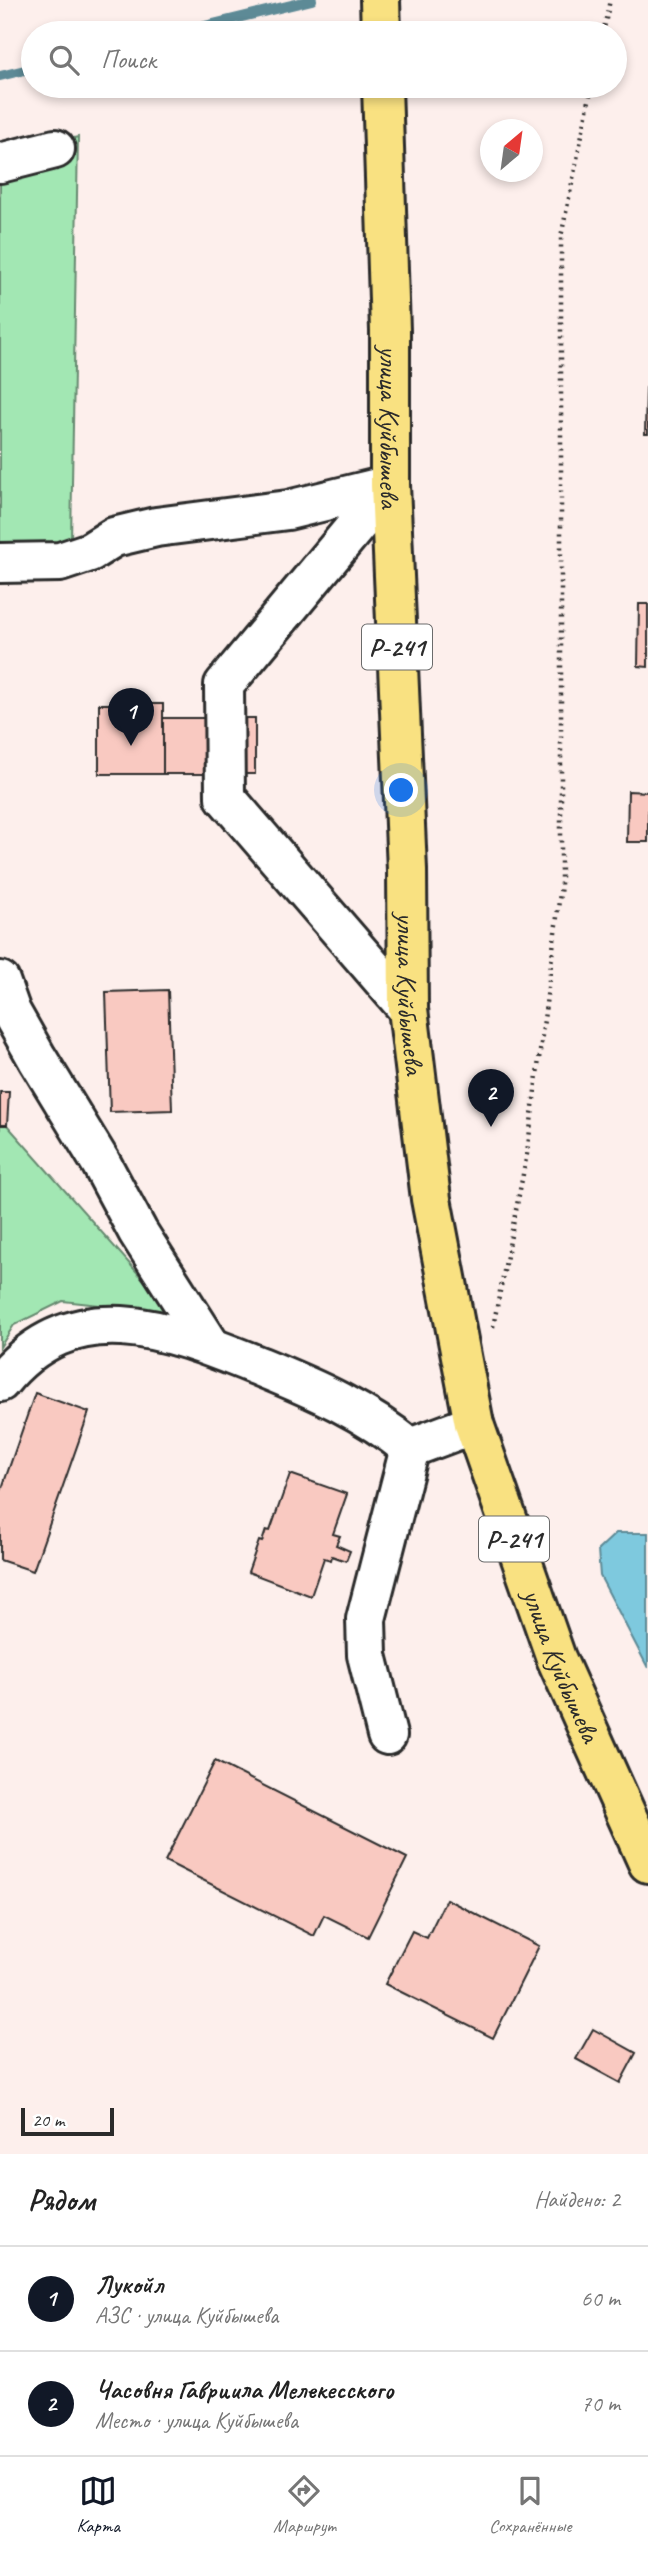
<!DOCTYPE html>
<html lang="ru">
<meta charset="utf-8">
<style>
:root{--surface:#fff;--page:#f2f2f2;--text:#222;--muted:#767676;--line:#e0e0e0;--accent:#111827}
body{margin:0;font-family:Caveat,sans-serif;background:var(--page);color:var(--text)}
.compass{position:absolute;left:480px;top:119px;width:63px;height:63px;border-radius:50%;background:var(--surface);box-shadow:0 4px 10px #0003;rotate:29deg}
.scale{position:absolute;left:21px;bottom:18px;width:93px;box-sizing:border-box;padding-left:7px;border:4px solid #2b2b2b;border-top:0;font-size:19px;line-height:24px;white-space:nowrap;color:#2b2b2b;-webkit-text-stroke:5px #fff;paint-order:stroke}
.you{position:absolute;left:402px;top:791px;width:24px;height:24px;margin:-18px;border:5px solid #fff;border-radius:50%;background:#1a73e8;box-shadow:0 0 0 10px #1a73e833}
.badge{display:grid;place-items:center;width:46px;height:46px;border-radius:50%;background:var(--accent);color:#fff;font-size:23px;font-weight:700}
.pin{position:absolute;translate:-50% -58px;filter:drop-shadow(0 2px 4px #0008)}
.pin::after{content:'';position:absolute;top:37px;width:24px;height:21px;background:inherit;clip-path:polygon(0 0,100% 0,50% 100%)}
.list{margin:0;padding:0;list-style:none}
h2{display:flex;justify-content:space-between;align-items:center;height:91px;margin:0;padding:0 28px;font-size:30px}
h2 small{font-size:23px;font-weight:400;color:var(--muted)}
.list li{display:grid;grid-template-columns:46px 1fr auto;gap:21px;align-items:center;box-sizing:border-box;height:105px;padding:0 28px;border-top:2px solid var(--line)}
.list b{display:block;font-size:26px;white-space:nowrap}
.list p{margin:0;font-size:23px;white-space:nowrap;color:var(--muted)}
.list em{font-size:23px;font-style:normal;color:var(--muted)}
.icon{flex:none;width:38px;height:38px;fill:none;stroke:currentColor;stroke-width:2;stroke-linecap:round;stroke-linejoin:round}
.map{position:relative;flex:none;width:648px;height:2154px;overflow:hidden}
.search{position:absolute;background:var(--surface);box-shadow:0 4px 10px #0003;left:21px;right:21px;top:21px;height:77px;display:flex;align-items:center;gap:18px;box-sizing:border-box;padding:0 24px;border-radius:38px;color:var(--muted);font-size:26px}
.sheet{height:301px;background:var(--surface)}
nav{display:flex;justify-content:space-around;align-items:center;box-sizing:border-box;height:98px;border-top:2px solid var(--line);background:var(--surface);font-size:19px;color:var(--muted)}
nav a{display:grid;justify-items:center;gap:4px}
nav .on{color:var(--accent)}
.map>svg:first-child{display:block}
</style>
<div class="map">
<svg width="648" height="2154" viewBox="0 0 648 2154">
<rect width="100%" height="100%" fill="#fdefec"/>
<filter id="ink" filterUnits="userSpaceOnUse"><feTurbulence type="fractalNoise" baseFrequency=".0143" numOctaves="2"/><feDisplacementMap in="SourceGraphic" scale="14" xChannelSelector="R" yChannelSelector="G"/><feConvolveMatrix kernelMatrix="1 2 1 2 8 2 1 2 1" color-interpolation-filters="sRGB"/></filter>
<g filter="url(#ink)">
<g fill="#a2e7b3" stroke="#66896f" stroke-width="2">
<polygon points="78,137 71,541 0,578 0,155"/>
<polygon points="0,1125 7,1125 173,1313 63,1301 14,1325 0,1347"/>
</g>
<polygon fill="#7ec9de" stroke="#5d8a96" stroke-width="2" points="616,1533 648,1533 648,1668 600,1576 598,1550"/>
<g fill="none" stroke-linecap="round" stroke-linejoin="round">
<g stroke="#5d8a96" stroke-width="10">
<polyline points="176,33 312,0"/>
<polyline points="0,76 33,68"/>
</g>
</g>
<g fill="#f9c9c1" stroke="#2b2b2b" stroke-width="2">
<polygon points="646,388 648,388 648,434 645,434"/>
<polygon points="639,604 648,604 648,667 638,666"/>
<rect x="99" y="704" width="64" height="70"/>
<rect x="163" y="718" width="92" height="56"/>
<polygon points="628,791 648,792 648,842 627,842"/>
<polygon points="168,990 172,1110 110,1112 106,992"/>
<polygon points="0,1092 9,1092 7,1125 0,1125"/>
<polygon points="35,1393 89,1412 33,1571 0,1560 0,1494"/>
<polygon points="290,1474 347,1494 333,1534 340,1536 336,1545 350,1551 346,1561 332,1556 331,1560 324,1558 311,1596 248,1572 259,1541 262,1542 266,1530 270,1531"/>
<polygon points="215,1761 407,1858 368,1937 324,1915 314,1936 165,1861"/>
<polygon points="446,1899 539,1946 493,2038 385,1984 412,1931 427,1938"/>
<polygon points="593,2029 636,2053 620,2083 576,2059"/>
</g>
<g fill="none" stroke-linecap="round" stroke-linejoin="round">
<defs>
<g id="minor">
<polyline points="0,163 55,149"/>
<polyline points="390,485 224,685 225,797 408,1009"/>
<polyline points="0,563 60,562 90,552 114,537 156,527 288,510 390,485"/>
<polyline points="0,981 11,1012 37,1058 101,1163 138,1232 210,1345"/>
<path d="M0,1382C75,1290 169,1330 261,1367C315,1389 365,1411 410,1448"/>
<polyline points="410,1448 474,1424"/>
<polyline points="387,1735 367,1655 366,1619 410,1448"/>
</g>
<g id="highway">
<polyline points="380,0 381,33"/>
<path id="s1" d="M382,86L390,331V485L407,870L408,1009L431,1199L474,1424L556,1658L648,1863"/>
</g>
</defs>
<use href="#minor" stroke="#2b2b2b" stroke-width="44"/>
<use href="#highway" stroke="#2b2b2b" stroke-width="44"/>
<g stroke="#2b2b2b" stroke-width="4.5" stroke-dasharray="2 5" stroke-linecap="butt">
<polyline points="603,33 610,0"/>
<polyline points="493,1327 527,1154 561,885 561,237 592,86"/>
</g>
<use href="#minor" stroke="#fff" stroke-width="38"/>
<use href="#highway" stroke="#f9e181" stroke-width="38"/>
</g>
</g>
<g text-anchor="middle" stroke-width="6" stroke-linejoin="round" paint-order="stroke">
<g fill="#fff" stroke="#6b6b6b" stroke-width="2">
<rect x="362" y="624.5" width="70" height="45" rx="5"/>
<rect x="479" y="1516.5" width="70" height="45" rx="5"/>
</g>
<g font-size="26" font-weight="bold" fill="#2b2b2b">
<text x="397" y="656">Р-241</text>
<text x="514" y="1548">Р-241</text>
</g>
<g font-size="28" fill="#2b2b2b" stroke="#fff">
<text dy="10" stroke="none"><textPath href="#s1" startOffset="341">улица Куйбышева</textPath></text>
<text dy="10" stroke="none"><textPath href="#s1" startOffset="908">улица Куйбышева</textPath></text>
<text dy="10" stroke="none"><textPath href="#s1" startOffset="1601">улица Куйбышева</textPath></text>
</g>
</g>
</svg>
<svg class="compass" viewBox="-18 -18 36 36"><path d="M0-13l5 13h-10z" fill="#e53935"/><path d="M0 13l5-13h-10z" fill="#767676"/></svg>
<div class="scale">20 m</div>
<div class="you"></div>
<div class="pin badge" style="left:131px;top:746px">1</div>
<div class="pin badge" style="left:491px;top:1127px">2</div>
<div class="search"><svg class="icon" aria-label="search" viewBox="0 0 24 24"><circle cx="10" cy="10" r="6"/><path d="M15 15l6 6"/></svg>Поиск</div>
</div>
<section class="sheet">
<h2>Рядом<small>Найдено: 2</small></h2>
<ul class="list">
<li><span class="badge">1</span><div><b>Лукойл</b><p>АЗС · улица Куйбышева</p></div><em>60 m</em></li>
<li><span class="badge">2</span><div><b>Часовня Гавриила Мелекесского</b><p>Место · улица Куйбышева</p></div><em>70 m</em></li>
</ul>
</section>
<nav>
<a class="on"><svg class="icon" aria-label="map" viewBox="0 0 24 24"><path d="M3 6l6-2 6 2 6-2v14l-6 2-6-2-6 2zM9 4v14M15 6v14"/></svg>Карта</a>
<a><svg class="icon" aria-label="directions" viewBox="0 0 24 24"><path d="M12 3l9 9-9 9-9-9zM9 14v-3h6M13 9l2 2-2 2"/></svg>Маршрут</a>
<a><svg class="icon" aria-label="saved" viewBox="0 0 24 24"><path d="M7 4h10v16l-5-4-5 4z"/></svg>Сохранённые</a>
</nav>
